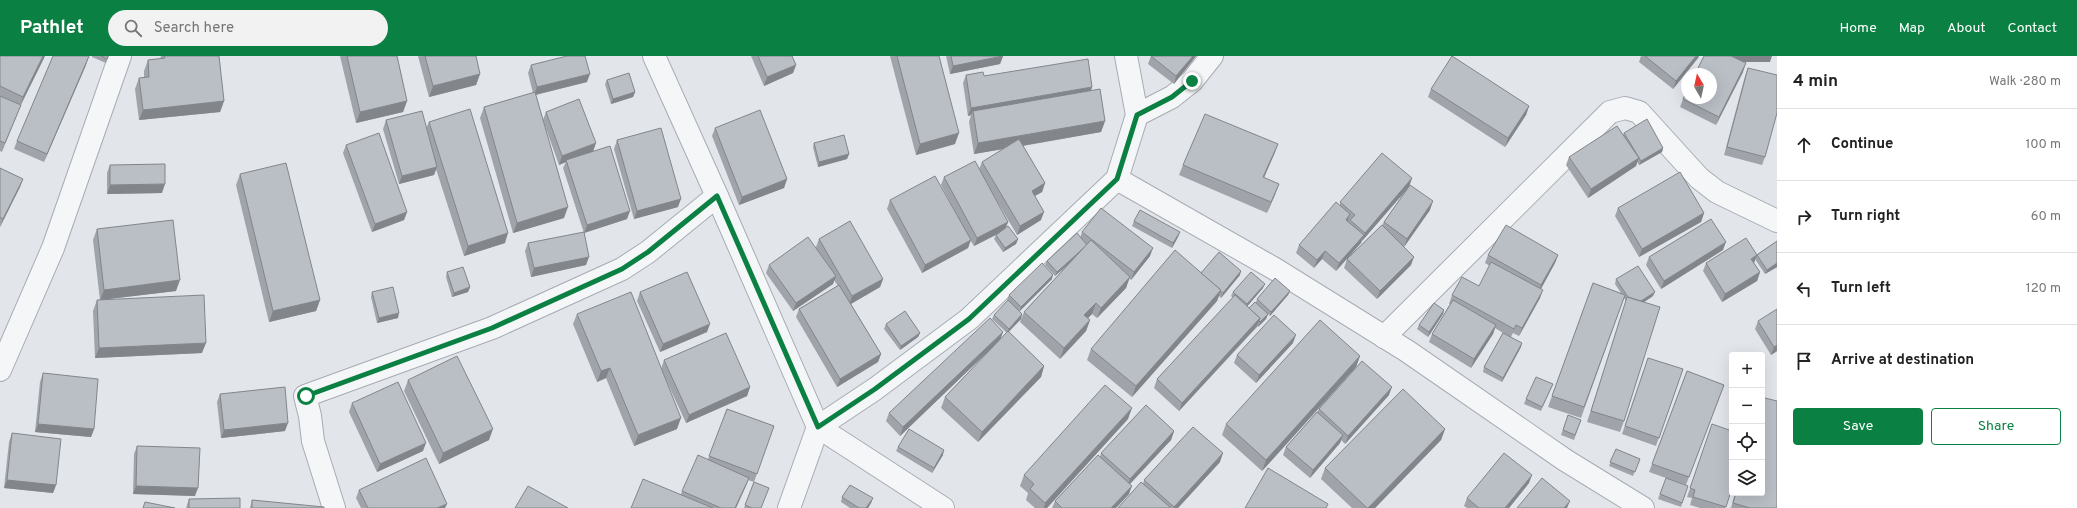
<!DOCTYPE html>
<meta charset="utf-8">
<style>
:root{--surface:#fff;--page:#f2f2f2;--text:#222;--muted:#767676;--line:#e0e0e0;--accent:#0b8043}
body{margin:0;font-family:Overpass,sans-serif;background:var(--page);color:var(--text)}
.controls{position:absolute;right:12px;bottom:12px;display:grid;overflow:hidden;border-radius:4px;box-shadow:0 4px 16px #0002}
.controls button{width:36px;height:36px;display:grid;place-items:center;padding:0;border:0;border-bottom:1px solid var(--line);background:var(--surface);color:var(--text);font:20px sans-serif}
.compass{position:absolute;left:1681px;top:12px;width:36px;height:36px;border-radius:50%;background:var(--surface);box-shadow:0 4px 16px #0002;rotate:351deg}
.stop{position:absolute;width:12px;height:12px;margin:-9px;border:3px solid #0b8043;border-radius:50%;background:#fff}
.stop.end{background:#0b8043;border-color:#fff;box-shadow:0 1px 4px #0008}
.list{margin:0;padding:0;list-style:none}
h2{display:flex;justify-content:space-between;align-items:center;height:52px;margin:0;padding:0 16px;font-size:17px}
h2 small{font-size:13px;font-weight:400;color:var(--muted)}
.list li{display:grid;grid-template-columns:26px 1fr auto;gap:12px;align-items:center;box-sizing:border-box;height:72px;padding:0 16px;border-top:1px solid var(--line)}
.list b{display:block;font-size:15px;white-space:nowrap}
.list em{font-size:13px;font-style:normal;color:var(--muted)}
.actions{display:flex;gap:8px;padding:12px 16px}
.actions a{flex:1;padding:9px 0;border:1px solid var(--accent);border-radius:4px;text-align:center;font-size:14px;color:var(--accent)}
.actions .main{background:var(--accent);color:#fff}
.icon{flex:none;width:22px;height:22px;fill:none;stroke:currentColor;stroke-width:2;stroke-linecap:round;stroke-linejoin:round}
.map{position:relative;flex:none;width:1777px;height:452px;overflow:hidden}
header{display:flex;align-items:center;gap:24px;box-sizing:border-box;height:56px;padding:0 20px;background:var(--accent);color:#fff}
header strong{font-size:19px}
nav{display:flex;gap:22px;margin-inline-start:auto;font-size:14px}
.search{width:280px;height:36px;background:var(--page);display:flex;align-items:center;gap:10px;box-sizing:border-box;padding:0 14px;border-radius:22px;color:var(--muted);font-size:15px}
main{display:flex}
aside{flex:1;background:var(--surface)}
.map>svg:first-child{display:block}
</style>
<header>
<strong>Pathlet</strong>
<div class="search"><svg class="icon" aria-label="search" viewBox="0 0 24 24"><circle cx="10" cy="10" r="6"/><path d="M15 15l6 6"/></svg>Search here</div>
<nav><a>Home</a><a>Map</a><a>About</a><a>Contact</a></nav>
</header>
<main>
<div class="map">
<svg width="1777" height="452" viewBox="0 0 1777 452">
<rect width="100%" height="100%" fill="#e2e5ea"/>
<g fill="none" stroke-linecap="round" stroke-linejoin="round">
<defs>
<g id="minor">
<polyline points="654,0 717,140 818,371 943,452"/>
<polyline points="1137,59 1172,41 1192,25 1212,0"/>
<polyline points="1117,123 1275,213 1407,295 1565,404 1643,452"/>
<polyline points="1384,281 1610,56 1625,52 1639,56 1699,122 1717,136 1777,165"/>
<polyline points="0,314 53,192 120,0"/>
<polyline points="334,452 313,385 310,360 305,340 492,272 622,213 648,196 717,140"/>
<polyline points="789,452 818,371 875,333 969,263 1117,123 1137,59 1126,0"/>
</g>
</defs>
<use href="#minor" stroke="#a7acb4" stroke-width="24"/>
<use href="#minor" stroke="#f5f6f8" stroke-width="22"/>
</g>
<g fill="#a0a4aa">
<polygon points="0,0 45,0 21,49 2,96 0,95"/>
<polygon points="92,0 109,0 106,7 92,1"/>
<polygon points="161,0 219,0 224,45 220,56 139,64 135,33 139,22 144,21 144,15 148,4 160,3"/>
<polygon points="340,0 397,0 407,45 403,56 356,67"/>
<polygon points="418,0 476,0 480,18 476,29 429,41"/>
<polygon points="751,0 792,0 796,9 793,17 764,30"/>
<polygon points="890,0 939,0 955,88 916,99"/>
<polygon points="946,0 1003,0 1000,8 950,18"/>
<polygon points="1151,0 1196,0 1174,28 1148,8"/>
<polygon points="1641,0 1699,0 1698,2 1673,33 1639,6"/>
<polygon points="1704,0 1770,6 1743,6 1743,16 1716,69 1680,51 1683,43"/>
<polygon points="86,9 44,106 14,93 17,85"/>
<polygon points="531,9 587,26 536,39 543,64 546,56 593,96 627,163 584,177 563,112 566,106 559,109 544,67 564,162 513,177 480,62 484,51 533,37 528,17"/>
<polygon points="1748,12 1765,101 1762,109 1724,99 1745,20"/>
<polygon points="966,19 1092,31 1091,35 1105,65 1101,76 1023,90 1045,127 1042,136 1035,140 1041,164 1017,179 987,128 1008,166 1005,172 1018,183 1016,188 1003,196 994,183 996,179 974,190 970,184 968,192 922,217 887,153 890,144 958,161 941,129 944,121 979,113 982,106 1003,93 974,98 969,66 971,59 968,60 963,27"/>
<polygon points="607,24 635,36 633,41 611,48 605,28"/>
<polygon points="1431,33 1529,50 1526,59 1505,91 1428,41"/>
<polygon points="386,64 426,72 429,66 505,187 464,200 436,113 434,119 399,128 383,73"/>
<polygon points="715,72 787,123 784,132 739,149 712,80"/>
<polygon points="1624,77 1663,92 1662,96 1639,109 1637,105 1636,110 1588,142 1566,109 1569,101 1623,79"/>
<polygon points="617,84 678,151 634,163 614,93"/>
<polygon points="814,87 849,98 847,103 818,111 813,91"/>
<polygon points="1278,88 1264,122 1279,128 1267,157 1179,119 1183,109"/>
<polygon points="346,89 407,156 404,164 372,176 343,97"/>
<polygon points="110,109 162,137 107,138 107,117"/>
<polygon points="0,112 23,123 20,131 0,171"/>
<polygon points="240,118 320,244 316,255 269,266 236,129"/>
<polygon points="1412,122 1409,130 1430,154 1404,191 1403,190 1411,209 1377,243 1344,212 1347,203 1382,169 1384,166 1407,133 1362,185 1362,184 1361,187 1336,215 1322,203 1314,212 1296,197 1299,189 1340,149 1340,146"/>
<polygon points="1618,152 1704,157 1701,166 1639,201 1615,160"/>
<polygon points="1134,165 1180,176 1178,181 1172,192 1132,170"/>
<polygon points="97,173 176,235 109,243 202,297 95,302 93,255 97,244 100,244 93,184"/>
<polygon points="1082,176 1150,200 1131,224 1129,222 1126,232 1097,262 1092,258 1088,262 1090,264 1086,275 1060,303 1020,266 1024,256 1068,209 1055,220 1045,209 1047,205 1080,182"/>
<polygon points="819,183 883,223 880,231 851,248 881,298 878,306 837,331 796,261 799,253 838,230 834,224 833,228 793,255 766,217 769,209 816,191"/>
<polygon points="1777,185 1777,211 1765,218 1755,203 1754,207 1760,216 1757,225 1722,246 1703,215 1706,207 1756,199"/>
<polygon points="528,187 586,209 531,221 525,195"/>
<polygon points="1723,194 1661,233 1646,209 1649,201"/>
<polygon points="1488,199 1558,199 1555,207 1541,233 1540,242 1519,280 1513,277 1511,281 1521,291 1502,326 1483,316 1484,311 1503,277 1495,272 1493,278 1471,312 1429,286 1432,278 1450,248 1449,248 1452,239 1479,230 1490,210 1485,207"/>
<polygon points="447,216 470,231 468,236 452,241 446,221"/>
<polygon points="1201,217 1240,219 1221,242 1219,240 1217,245 1132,341 1087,304 1091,293"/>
<polygon points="1052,223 1019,255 1022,258 1021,263 1009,276 1044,310 1041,321 978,386 941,352 945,341 997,287 900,380 886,365 889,357 1003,276 1000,283 1007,277 992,263 994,259 1017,253 1007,243 1009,239"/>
<polygon points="1616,223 1653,240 1644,246 1624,365 1620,376 1587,366 1626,245 1624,242 1581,362 1548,351 1593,227 1621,237 1615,228"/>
<polygon points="1263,232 1247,250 1249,252 1256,246 1257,243 1290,235 1288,239 1270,260 1268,258 1266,263 1258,271 1258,270 1179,355 1154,332 1157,323 1233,242 1231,240 1233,236"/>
<polygon points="372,236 398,262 377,267 371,241"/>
<polygon points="640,236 707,276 660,296 637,245"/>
<polygon points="1444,254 1443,258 1428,281 1417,273 1419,269"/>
<polygon points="577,258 677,373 634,390 606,322 597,326 573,268"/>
<polygon points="1758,265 1777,295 1771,299 1755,273"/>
<polygon points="886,268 920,277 918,281 900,294 884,273"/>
<polygon points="1293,287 1256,327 1234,307 1237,299"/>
<polygon points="1360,300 1356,311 1262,415 1222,379 1226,368"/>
<polygon points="1648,302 1683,313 1656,390 1622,378"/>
<polygon points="664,304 750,331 747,340 686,367 661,313"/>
<polygon points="1687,315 1724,329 1686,429 1649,416"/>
<polygon points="43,317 94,373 91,381 35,376 40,326"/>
<polygon points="408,324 489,384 439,408 404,335"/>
<polygon points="1553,328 1541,355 1524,348 1526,343"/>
<polygon points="220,338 285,375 221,382 217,346"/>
<polygon points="1389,339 1345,388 1341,384 1340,387 1310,422 1283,399 1286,391 1317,356 1319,353"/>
<polygon points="1765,342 1777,452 1731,452 1735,437 1762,437 1762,351"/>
<polygon points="352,347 423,395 377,416 349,356"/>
<polygon points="727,353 774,370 754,426 748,424 736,452 631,452 681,438 682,435 708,403"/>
<polygon points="1568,359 1581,364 1574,384 1561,379"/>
<polygon points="1128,363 1047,452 1035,452 1026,444 1028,437 1020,430 1024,419"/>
<polygon points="1445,373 1441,384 1375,452 1352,452 1321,423 1325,412"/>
<polygon points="1174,375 1171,384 1130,428 1129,438 1116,452 1052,452 1055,445 1100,401 1101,397"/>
<polygon points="12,377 56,429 53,437 4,432 9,386"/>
<polygon points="1709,377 1732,432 1725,452 1700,452 1690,449 1692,442 1687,441"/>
<polygon points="137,390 195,440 133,438 134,398"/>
<polygon points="898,391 943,399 932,417 896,395"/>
<polygon points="1616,393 1640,403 1633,420 1609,410"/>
<polygon points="1220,406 1178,452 1118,452 1143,428 1144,424"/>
<polygon points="1666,422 1688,430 1681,451 1658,443"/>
<polygon points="754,426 761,452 744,452"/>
<polygon points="1529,427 1509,452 1467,452 1464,450 1467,442"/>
<polygon points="359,434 445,452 361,452 356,442"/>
<polygon points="842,441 873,442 871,447 868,452 850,452 841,446"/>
<polygon points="189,443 240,452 186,452"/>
<polygon points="252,444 324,452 250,452"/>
</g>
<g fill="#82868b">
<polygon points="43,0 45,0 19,52 23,41"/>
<polygon points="89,0 86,9 44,106 47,98"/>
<polygon points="1003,0 1000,8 950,18 953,10"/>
<polygon points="1193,0 1196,0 1174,28 1176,20"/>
<polygon points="1696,0 1699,0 1698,2 1673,33 1676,25"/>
<polygon points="1725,0 1772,0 1770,6 1723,6"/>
<polygon points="1746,7 1743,16 1716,69 1719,61"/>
<polygon points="796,9 793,17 764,30 767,21"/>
<polygon points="480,18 476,29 429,41 433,30"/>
<polygon points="590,18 587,26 534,39 537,31"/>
<polygon points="1092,31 1089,40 973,55 971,59 968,60 971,52"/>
<polygon points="635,36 633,41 611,48 613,43"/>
<polygon points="224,45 220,56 139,64 143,54"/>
<polygon points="407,45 403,56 356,67 360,56"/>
<polygon points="1529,50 1526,59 1505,91 1508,82"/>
<polygon points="1105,65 1101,76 974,98 978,87"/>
<polygon points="959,77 955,88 916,99 920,88"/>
<polygon points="596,87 593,96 566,104 566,106 559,109 562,100"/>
<polygon points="1278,88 1274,99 1259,132 1263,121"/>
<polygon points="1663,92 1662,96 1639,109 1641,105"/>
<polygon points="849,98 847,103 818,111 819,106"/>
<polygon points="1639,102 1636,110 1588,142 1591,133"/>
<polygon points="437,111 434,119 399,128 402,120"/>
<polygon points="1412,122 1409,131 1362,185 1365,177"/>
<polygon points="23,123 20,131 0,171 3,163"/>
<polygon points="787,123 784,132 739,149 742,141"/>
<polygon points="1045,127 1042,136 1029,143 1032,135"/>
<polygon points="165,128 162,137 107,138 110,129"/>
<polygon points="1279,128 1275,139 1267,157 1271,146"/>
<polygon points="681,143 678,151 634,163 637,155"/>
<polygon points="1433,145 1430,154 1404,191 1407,183"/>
<polygon points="568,151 564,162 513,177 517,167"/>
<polygon points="630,155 627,163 584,177 587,169"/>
<polygon points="407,156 404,164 372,176 375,168"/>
<polygon points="1044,156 1041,164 1017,179 1020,170"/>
<polygon points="1704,157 1701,166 1639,201 1642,193"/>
<polygon points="1350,158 1347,167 1346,164"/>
<polygon points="1008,166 1005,174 974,190 977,182"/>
<polygon points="1180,176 1178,181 1172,192 1173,187"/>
<polygon points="508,177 505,187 464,200 468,190"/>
<polygon points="1364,179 1361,187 1336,215 1339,207"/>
<polygon points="1018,183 1016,188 1003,196 1005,192"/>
<polygon points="971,184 968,192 922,217 925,209"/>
<polygon points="1726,186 1723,194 1661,233 1664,225"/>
<polygon points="1087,189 1085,193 1055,220 1057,216"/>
<polygon points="1153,192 1150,200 1131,224 1134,216"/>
<polygon points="1325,195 1322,203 1314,212 1317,204"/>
<polygon points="1558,199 1555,207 1538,238 1541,229"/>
<polygon points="1757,199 1754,207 1751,203"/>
<polygon points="589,201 586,209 531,221 534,212"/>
<polygon points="1414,201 1411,209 1377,243 1380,235"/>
<polygon points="1777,207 1777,211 1765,218 1767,214"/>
<polygon points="1241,215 1240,219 1221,242 1223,237"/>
<polygon points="1760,216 1757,225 1722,246 1725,238"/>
<polygon points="1053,219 1052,223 1019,256 1021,251"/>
<polygon points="836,220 833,228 793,255 796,247"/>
<polygon points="1130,221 1126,232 1097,262 1101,252"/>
<polygon points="883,223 880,231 849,249 852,240"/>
<polygon points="180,224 176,235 100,244 104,234"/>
<polygon points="1265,228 1263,232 1245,253 1247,248"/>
<polygon points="470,231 468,236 452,241 454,237"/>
<polygon points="1221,234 1217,245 1132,341 1136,330"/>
<polygon points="1543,234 1540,242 1519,280 1522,272"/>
<polygon points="1290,235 1288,239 1270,260 1271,256"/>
<polygon points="1655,236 1653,240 1632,254 1633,250"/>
<polygon points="320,244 316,255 269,266 273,255"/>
<polygon points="1096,247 1092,258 1080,270 1084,259"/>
<polygon points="1444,254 1443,258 1428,281 1429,276"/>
<polygon points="399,257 398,262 377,267 379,262"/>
<polygon points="1022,258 1021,263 1007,277 1009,273"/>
<polygon points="1268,258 1266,263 1258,271 1260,266"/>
<polygon points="1260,262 1257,270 1179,355 1182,347"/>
<polygon points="1090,264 1086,275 1060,303 1064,292"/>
<polygon points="710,268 707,276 660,296 663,288"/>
<polygon points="1496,269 1493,278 1471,312 1474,303"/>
<polygon points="1003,276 1000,284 900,380 903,371"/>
<polygon points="920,277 918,281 900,294 901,290"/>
<polygon points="1296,279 1293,287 1256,327 1259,319"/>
<polygon points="206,287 202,297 95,302 99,292"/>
<polygon points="1522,287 1521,291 1502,326 1503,322"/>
<polygon points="1777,289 1777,295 1771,299 1774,291"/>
<polygon points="881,298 878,306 837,331 840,323"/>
<polygon points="1360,300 1356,311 1262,415 1266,404"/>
<polygon points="1044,310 1041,321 978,386 982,376"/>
<polygon points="610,312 606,322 597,326 601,315"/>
<polygon points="750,331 747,340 686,367 689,359"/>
<polygon points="1392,331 1389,339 1345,388 1348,380"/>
<polygon points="1132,352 1128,363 1047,452 1044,452 1045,447"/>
<polygon points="681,362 677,373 634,390 638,379"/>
<polygon points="288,367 285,375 221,382 224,374"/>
<polygon points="38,368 94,373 91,381 35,376"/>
<polygon points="493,373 489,384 439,408 443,397"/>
<polygon points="1445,373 1441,384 1375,452 1368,452"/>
<polygon points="1174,375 1171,384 1127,431 1130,423"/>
<polygon points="1343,379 1340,387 1310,422 1313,414"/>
<polygon points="426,387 423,395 377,416 380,408"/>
<polygon points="944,394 943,399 932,417 934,412"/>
<polygon points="1223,397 1220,406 1178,452 1174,452 1174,451"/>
<polygon points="1532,419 1529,427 1509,452 1505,452"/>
<polygon points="749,422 746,430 736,452 735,452"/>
<polygon points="7,424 56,429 53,437 4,432"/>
<polygon points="136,430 198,432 195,440 133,438"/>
<polygon points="1132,430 1129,438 1116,452 1111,452"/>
<polygon points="873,442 871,447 868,452 866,452"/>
<polygon points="1570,445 1567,452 1564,452"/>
<polygon points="447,448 445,452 437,452"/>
</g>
<g fill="#babfc6" stroke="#82868b">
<polygon points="0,0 43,0 23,41 0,30"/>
<polygon points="53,0 89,0 47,98 17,85"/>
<polygon points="101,0 108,0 107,3"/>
<polygon points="164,0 219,0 224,45 143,54 139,22 149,21 148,4 165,2"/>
<polygon points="347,0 397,0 407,45 360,56"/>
<polygon points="425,0 476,0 480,18 433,30"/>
<polygon points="567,0 585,0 590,18 537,31 531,9"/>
<polygon points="758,0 792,0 796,9 767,21"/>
<polygon points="897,0 939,0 959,77 920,88"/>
<polygon points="951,0 1003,0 953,10"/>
<polygon points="1151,0 1193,0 1176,20"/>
<polygon points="1452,0 1529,50 1508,82 1431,33"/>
<polygon points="1645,0 1696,0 1676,25"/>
<polygon points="1704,0 1731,0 1746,7 1719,61 1683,43 1687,34 1687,42 1711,42 1711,18 1695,18"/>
<polygon points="1088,3 1092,31 971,52 966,19 983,16 984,20"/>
<polygon points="1748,12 1777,19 1777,57 1765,101 1727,91"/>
<polygon points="629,17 635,36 613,43 607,24"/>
<polygon points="1100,33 1105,65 978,87 973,55"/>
<polygon points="535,36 568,151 517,167 484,51"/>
<polygon points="0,40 21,49 5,87 0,85"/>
<polygon points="579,43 596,87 562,100 546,56"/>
<polygon points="470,53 508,177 468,190 429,66"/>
<polygon points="760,54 787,123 742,141 715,72"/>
<polygon points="422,55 437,111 402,120 386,64"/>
<polygon points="1205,58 1278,88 1263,121 1279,128 1271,146 1183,109"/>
<polygon points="1647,63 1663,92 1641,105 1624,77"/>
<polygon points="1617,70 1639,102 1591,133 1569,101"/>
<polygon points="661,72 681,143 637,155 617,84"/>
<polygon points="379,77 407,156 375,168 346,89"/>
<polygon points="844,79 849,98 819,106 814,87"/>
<polygon points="1019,83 1045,127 1032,135 1044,156 1020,170 982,106"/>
<polygon points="610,90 630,155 587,169 566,104"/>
<polygon points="1382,97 1412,122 1365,177 1350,164 1355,159 1340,146"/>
<polygon points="975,105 1008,166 977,182 944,121"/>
<polygon points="286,107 320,244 273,255 240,118"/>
<polygon points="165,108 165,128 110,129 110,109"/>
<polygon points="0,112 23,123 3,163 0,161"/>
<polygon points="1680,116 1704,157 1642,193 1618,152"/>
<polygon points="935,120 971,184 925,209 890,144"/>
<polygon points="1410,129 1433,145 1407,183 1384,166"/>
<polygon points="1336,146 1350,158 1346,164 1364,179 1339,207 1325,195 1317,204 1299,189"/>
<polygon points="1101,152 1153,192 1134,216 1082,176"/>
<polygon points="1140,154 1180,176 1173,187 1134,165"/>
<polygon points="1711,163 1726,186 1664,225 1649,201"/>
<polygon points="173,164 180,224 104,234 97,173"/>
<polygon points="850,165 883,223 852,240 819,183"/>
<polygon points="1382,169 1414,201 1380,235 1347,203"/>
<polygon points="1506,169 1558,199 1541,229 1488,199"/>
<polygon points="1008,170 1018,183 1005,192 996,179"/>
<polygon points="584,176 589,201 534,212 528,187"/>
<polygon points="1077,177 1087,189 1057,216 1047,205"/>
<polygon points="808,181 836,220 796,247 769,209"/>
<polygon points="1746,182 1757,199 1751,203 1760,216 1725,238 1706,207"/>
<polygon points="1091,184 1130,221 1101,252 1096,247 1084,259 1090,264 1064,292 1024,256"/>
<polygon points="1777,185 1777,207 1767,214 1757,199"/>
<polygon points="1175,194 1221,234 1136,330 1091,293"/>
<polygon points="1219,196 1241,215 1223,237 1220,235 1221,234 1201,217"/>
<polygon points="1491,206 1543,234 1522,272 1516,269 1514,273 1452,239 1462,221 1479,230"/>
<polygon points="1042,207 1053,219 1021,251 1009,239"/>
<polygon points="1638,210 1655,236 1641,245 1628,241 1616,223"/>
<polygon points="463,211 470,231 454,237 447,216"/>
<polygon points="687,216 710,268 663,288 640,236"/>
<polygon points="1251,216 1265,228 1247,248 1233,236"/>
<polygon points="1275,222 1290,235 1271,256 1257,243"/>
<polygon points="1593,227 1625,239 1584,351 1552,340"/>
<polygon points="839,229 881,298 840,323 799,253"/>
<polygon points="393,231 399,257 379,262 372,236"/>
<polygon points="631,236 681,362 638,379 610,312 601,315 577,258"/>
<polygon points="204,239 206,287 99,292 97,244"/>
<polygon points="1235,239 1260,262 1182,347 1157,323"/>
<polygon points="1627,241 1660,251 1624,365 1591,355"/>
<polygon points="1008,244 1022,258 1009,273 994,259"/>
<polygon points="1453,244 1496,269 1474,303 1432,278"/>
<polygon points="1255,246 1268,258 1260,266 1259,265 1260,262 1249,252"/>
<polygon points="1434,247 1444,254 1429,276 1419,269"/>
<polygon points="1777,253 1777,289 1774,291 1758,265"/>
<polygon points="905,255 920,277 901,290 886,268"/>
<polygon points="1274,259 1296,279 1259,319 1237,299"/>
<polygon points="990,262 1003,276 903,371 889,357"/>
<polygon points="1320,264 1360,300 1266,404 1226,368"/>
<polygon points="1008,275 1044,310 982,376 945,341"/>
<polygon points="726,277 750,331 689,359 664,304"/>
<polygon points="1503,277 1522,287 1503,322 1484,311"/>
<polygon points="457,300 493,373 443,397 408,324"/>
<polygon points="1648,302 1683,313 1659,382 1625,370"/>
<polygon points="1362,305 1392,331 1348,380 1319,353"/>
<polygon points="1687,315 1724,329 1689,421 1652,408"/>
<polygon points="43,317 98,323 94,373 38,368"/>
<polygon points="1536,321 1553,328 1542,351 1526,343"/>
<polygon points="398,326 426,387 380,408 352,347"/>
<polygon points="1105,329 1132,352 1045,447 1030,433 1034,428 1024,419"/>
<polygon points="285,331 288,367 224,374 220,338"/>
<polygon points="1403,333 1445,373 1368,452 1367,452 1325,412"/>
<polygon points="1765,342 1777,345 1777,452 1750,452 1733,447 1736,437 1762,437 1762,353"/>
<polygon points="1146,349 1174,375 1130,423 1101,397"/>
<polygon points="727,353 774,370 757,418 709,400"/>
<polygon points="1317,356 1343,379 1313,414 1286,391"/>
<polygon points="1568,359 1581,364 1575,379 1563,374"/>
<polygon points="1712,368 1732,375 1732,432 1726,451 1693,441 1695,434 1690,432"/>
<polygon points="1193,371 1223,397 1174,451 1144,424"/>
<polygon points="909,373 944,394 934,412 898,391"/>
<polygon points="12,377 61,383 56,429 7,424"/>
<polygon points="137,390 200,392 198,432 136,430"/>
<polygon points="1616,393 1640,403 1635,416 1610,406"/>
<polygon points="1504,397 1532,419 1505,452 1479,452 1467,442"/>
<polygon points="698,399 749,422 735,452 721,452 682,435"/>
<polygon points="1098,399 1132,430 1111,452 1062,452 1055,445"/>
<polygon points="426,402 447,448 437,452 368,452 359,434"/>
<polygon points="1268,412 1328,448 1326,452 1245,452"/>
<polygon points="1542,422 1570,445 1564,452 1517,452"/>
<polygon points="1666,422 1688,430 1682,447 1660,438"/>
<polygon points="643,423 713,452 631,452"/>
<polygon points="754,426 769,432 761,452 752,452 745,449"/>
<polygon points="1141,426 1170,451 1169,452 1118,452"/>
<polygon points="850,429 873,442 866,452 859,452 842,441"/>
<polygon points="528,430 568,452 515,452"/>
<polygon points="240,442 240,452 189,452 189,443"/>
<polygon points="252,444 324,451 324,452 252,452"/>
<polygon points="145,446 175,452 143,452"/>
</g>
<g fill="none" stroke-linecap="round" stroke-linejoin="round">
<polyline stroke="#0b8043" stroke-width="5" points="306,340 492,272 622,213 648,196 717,140 818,371 875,333 969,263 1117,123 1137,59 1172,41 1192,25"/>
</g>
</svg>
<div class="controls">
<button>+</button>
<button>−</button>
<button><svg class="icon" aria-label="locate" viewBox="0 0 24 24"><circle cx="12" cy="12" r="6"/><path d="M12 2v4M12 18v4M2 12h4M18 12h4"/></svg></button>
<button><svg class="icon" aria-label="layers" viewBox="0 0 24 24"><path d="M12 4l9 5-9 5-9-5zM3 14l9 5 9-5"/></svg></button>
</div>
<svg class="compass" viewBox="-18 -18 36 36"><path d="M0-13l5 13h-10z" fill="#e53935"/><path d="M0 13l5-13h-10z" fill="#767676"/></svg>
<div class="stop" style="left:306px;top:340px"></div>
<div class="stop end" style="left:1192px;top:25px"></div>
</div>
<aside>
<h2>4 min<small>Walk · 280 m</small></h2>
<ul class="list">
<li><svg class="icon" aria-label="ahead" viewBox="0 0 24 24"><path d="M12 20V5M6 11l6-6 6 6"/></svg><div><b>Continue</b></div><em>100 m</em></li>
<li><svg class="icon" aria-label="right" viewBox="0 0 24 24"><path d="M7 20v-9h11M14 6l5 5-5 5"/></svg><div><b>Turn right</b></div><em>60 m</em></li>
<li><svg class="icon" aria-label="left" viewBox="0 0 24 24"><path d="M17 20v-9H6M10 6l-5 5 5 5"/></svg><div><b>Turn left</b></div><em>120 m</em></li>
<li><svg class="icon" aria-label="arrive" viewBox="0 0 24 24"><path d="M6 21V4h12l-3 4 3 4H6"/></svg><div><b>Arrive at destination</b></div></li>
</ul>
<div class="actions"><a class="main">Save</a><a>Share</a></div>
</aside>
</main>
